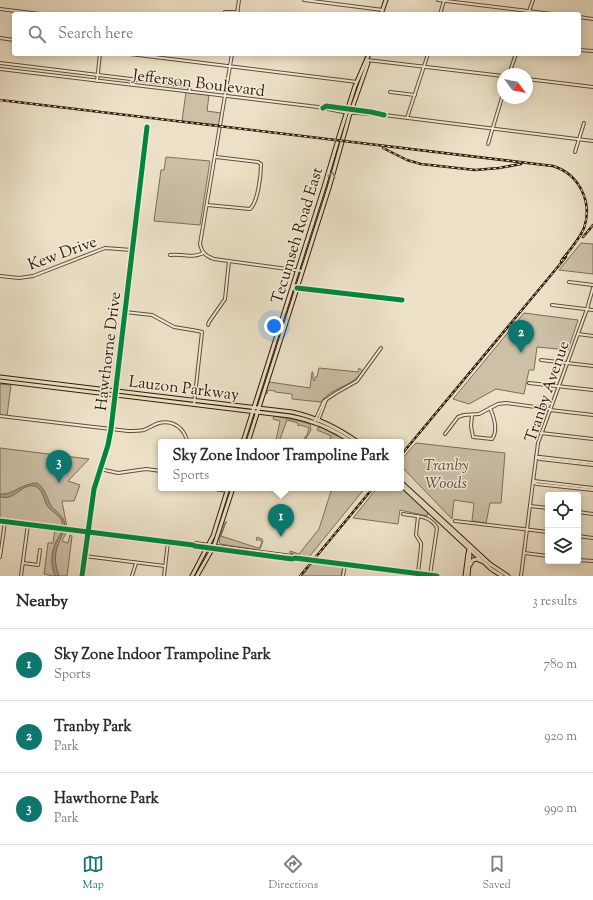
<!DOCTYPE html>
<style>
:root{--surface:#fff;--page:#f7f7f7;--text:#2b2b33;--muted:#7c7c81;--line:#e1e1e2;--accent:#0f766e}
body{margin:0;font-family:"Sorts Mill Goudy",serif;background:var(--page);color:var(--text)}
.controls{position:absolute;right:12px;bottom:12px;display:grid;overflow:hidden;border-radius:4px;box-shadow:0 2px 10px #0003}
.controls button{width:36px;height:36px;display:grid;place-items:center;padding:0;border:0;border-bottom:1px solid var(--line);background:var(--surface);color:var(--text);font:20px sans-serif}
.compass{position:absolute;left:497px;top:68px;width:36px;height:36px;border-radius:50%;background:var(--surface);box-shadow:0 2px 10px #0003;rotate:122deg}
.you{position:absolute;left:274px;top:326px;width:14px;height:14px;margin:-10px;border:3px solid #fff;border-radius:50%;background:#1a73e8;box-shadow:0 0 0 6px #1a73e833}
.badge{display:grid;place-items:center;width:26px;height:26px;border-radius:50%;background:var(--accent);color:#fff;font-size:13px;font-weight:700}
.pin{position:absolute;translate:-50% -33px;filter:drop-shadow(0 1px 2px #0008)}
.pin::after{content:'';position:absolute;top:21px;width:14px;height:12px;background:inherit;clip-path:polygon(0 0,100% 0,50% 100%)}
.popup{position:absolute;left:158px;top:439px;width:246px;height:52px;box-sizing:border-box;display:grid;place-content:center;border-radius:4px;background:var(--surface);filter:drop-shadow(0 1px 3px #0005);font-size:13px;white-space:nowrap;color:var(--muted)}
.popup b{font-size:15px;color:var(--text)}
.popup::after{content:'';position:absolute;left:50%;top:100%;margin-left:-8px;border:8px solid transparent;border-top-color:var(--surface)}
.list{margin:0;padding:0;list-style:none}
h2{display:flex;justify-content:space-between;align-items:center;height:52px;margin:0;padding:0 16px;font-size:17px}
h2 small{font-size:13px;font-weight:400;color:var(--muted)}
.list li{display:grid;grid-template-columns:26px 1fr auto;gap:12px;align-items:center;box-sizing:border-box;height:72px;padding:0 16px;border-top:1px solid var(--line)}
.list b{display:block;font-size:15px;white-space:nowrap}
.list p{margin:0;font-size:13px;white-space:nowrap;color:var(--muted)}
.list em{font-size:13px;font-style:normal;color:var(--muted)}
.icon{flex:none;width:22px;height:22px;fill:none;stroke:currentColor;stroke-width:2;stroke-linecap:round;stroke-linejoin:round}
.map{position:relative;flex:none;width:593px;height:576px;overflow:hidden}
.search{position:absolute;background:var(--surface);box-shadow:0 2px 10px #0003;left:12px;right:12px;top:12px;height:44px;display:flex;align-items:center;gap:10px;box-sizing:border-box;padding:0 14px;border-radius:4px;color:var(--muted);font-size:15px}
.sheet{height:268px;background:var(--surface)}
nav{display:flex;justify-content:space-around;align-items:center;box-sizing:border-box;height:56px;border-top:1px solid var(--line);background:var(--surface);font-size:11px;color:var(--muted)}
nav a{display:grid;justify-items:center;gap:2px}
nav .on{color:var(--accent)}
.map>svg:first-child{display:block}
</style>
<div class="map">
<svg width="593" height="576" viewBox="0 0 593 576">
<rect width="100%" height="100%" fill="#ece1c7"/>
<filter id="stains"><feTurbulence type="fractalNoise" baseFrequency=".005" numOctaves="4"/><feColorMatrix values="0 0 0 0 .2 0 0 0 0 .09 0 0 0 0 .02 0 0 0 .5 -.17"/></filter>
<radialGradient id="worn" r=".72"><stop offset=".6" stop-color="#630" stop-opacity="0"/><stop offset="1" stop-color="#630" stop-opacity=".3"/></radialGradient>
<g fill="#ccc0a7" stroke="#7d6e58">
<polygon points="186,92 209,95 207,111 221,113 220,125 182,121"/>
<polygon points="166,157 210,161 200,225 154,221 161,170 164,170"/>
<polygon points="581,243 593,244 593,274 559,270"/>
<polygon points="524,313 578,320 568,350 537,347 534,370 529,370 524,394 496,389 469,404 453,399"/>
<path d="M319,368L358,372L359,368L363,371C350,389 332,386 321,402L292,399V394L275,392V391L268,390L267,394L265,393L269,382L310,388L312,372H313V380L315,381V377H317Z"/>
<polygon points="0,384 11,385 7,416 0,415"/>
<polygon points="274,416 295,420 310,424 311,430 304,442 305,437 307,435 309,428 301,425 298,426 298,423 287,420 280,439 281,440 276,440 280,421 273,419"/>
<polygon points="321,427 349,442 329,442 331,436 317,430 318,428"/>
<polygon points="416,443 505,453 501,503 490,503 486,523 472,521 474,503 454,500 452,519 401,466 401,460"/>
<polygon points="0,448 89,459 68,481 80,485 74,501 62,501 67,528 0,520"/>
<polygon points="401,487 428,512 427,516 400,510 398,524 353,518 377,488 401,488"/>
<polygon points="332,488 365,488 309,557 290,553 290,551 299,554 319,529"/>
<polygon points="226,522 221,536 258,548 260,547 262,542 260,540 256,540 257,537 262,539 263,541 260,549 259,550 220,544 219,540 225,523 226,522 227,522"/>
<polygon points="55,529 67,531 62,541 68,543 70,535 72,536 67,576 53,576 44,574 48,543 53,543"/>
<polygon points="313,562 342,566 343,568 341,576 302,576"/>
</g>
<path fill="#ab9e86" stroke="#796a54" d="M37,483C44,487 47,497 50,504C54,511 62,514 64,521C67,529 60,538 58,545C54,555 55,566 59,576H55C50,564 51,551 57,540C60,535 64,529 62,522C60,515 50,511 46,504C44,498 42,488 34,486C24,484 17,495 9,497C7,498 3,497 0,497V494C14,495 22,483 37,483Z"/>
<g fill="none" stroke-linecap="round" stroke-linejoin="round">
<defs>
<g id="minor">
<polyline points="304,0 383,10"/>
<polyline points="438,0 552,14"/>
<polyline points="0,9 40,14"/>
<polyline points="225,12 238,12"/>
<polyline points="237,14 239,0"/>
<polyline points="440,14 444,1"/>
<polyline points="528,14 533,0"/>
<polyline points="579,17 593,19"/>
<polyline points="0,38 14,40"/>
<polyline points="579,50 593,51"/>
<polyline points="130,54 357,82"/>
<path d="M232,54L200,244C202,253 206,256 214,259L302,271"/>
<polyline points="364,54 368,55"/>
<polyline points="367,60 503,76"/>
<polyline points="0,63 188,86 189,87 190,92"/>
<polyline points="0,69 318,107 343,112 384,115 593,141"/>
<polyline points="509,74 516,54"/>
<polyline points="527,79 593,87"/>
<polyline points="97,81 100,54"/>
<polyline points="390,92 415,95"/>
<polyline points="324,108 326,106 347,109"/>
<polyline points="352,109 379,114"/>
<polyline points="407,118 428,54"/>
<polyline points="488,144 503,94"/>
<polyline points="575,152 584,123"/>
<path d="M207,205L250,209C258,202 261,175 261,164L258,162L216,157"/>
<path d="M170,255C183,253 192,259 203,253"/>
<polyline points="0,276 19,278 33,276 105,248 132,250"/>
<polyline points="569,282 593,285"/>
<polyline points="297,288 402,300"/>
<polyline points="552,305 593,310"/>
<polyline points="125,312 152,315 174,327 198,331 202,332 194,404"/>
<polyline points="208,325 209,322 225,299 229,261"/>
<polyline points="578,334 593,336"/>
<polyline points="541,360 593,366"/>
<polyline points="529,383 593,390"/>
<polyline points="115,390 147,127"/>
<polyline points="550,410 593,415"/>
<path d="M472,415L471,426L473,437L492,439C498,431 494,417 490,408"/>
<path d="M0,416L128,431C133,431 138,431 144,430C149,428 153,425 159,423C173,420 185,428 187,442"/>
<polyline points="318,421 326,400"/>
<polyline points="314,423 324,401 336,393 357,381 381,348"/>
<polyline points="541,433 593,439"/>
<polyline points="445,434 458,417 464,415 479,414 498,404 506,403 550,409"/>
<polyline points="536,457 540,459 593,465"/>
<polyline points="537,457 540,457 593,463"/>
<polyline points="100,469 118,473 146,469 161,471"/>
<polyline points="534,481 593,488"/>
<polyline points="533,482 537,484 593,490"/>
<polyline points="210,488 227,491"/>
<polyline points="530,506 548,508"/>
<polyline points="578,512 593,514"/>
<path d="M403,514C415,516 430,515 437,528L430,575"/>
<polyline points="0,521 193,545 195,546 292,559 295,558 437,576"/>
<polyline points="455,521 548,532"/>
<polyline points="578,536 593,538"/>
<polyline points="193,545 196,543 209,545 292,556 295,558"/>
<polyline points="524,553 548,556"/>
<polyline points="84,556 165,566"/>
<polyline points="0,557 5,522"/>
<polyline points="578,560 593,561"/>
<polyline points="23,563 38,565 40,550"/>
<polyline points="418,573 421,547 421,543 416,535 418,516"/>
<polyline points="21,576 28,524"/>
<polyline points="82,576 94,489 108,445 115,395"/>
<polyline points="132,576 136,563"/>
<polyline points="164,576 168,542"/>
<polyline points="343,576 345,564"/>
<polyline points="521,576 538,443 587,309 593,288"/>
</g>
<g id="major">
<polyline points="381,14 386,0"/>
<path d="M0,377L292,412C316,417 338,428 358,442"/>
<path d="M0,381L290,416C312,420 333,429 352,442"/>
<polyline points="243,442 324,187 340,133 355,86 369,54"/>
<polyline points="248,442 329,188 349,117 368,63 367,60"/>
<polyline points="401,482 490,564 508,576"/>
<polyline points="401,485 491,569 502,576"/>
<polyline points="470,565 473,560 477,559 481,561"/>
<polyline points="192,576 213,536 228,488"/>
<polyline points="197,576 214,546 233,488"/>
<polyline points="465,576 468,553 470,548"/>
<polyline points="468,576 470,555 469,549"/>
</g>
</defs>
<use href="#minor" stroke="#5e4d38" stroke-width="4"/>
<use href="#major" stroke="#2e1c09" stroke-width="5"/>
<use href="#minor" stroke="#f3ecdb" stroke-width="2"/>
<use href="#major" stroke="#ece1c7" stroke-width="3"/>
<defs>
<g id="rail">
<path d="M0,100L553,166C579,174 593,202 584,228C579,240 569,251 561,261"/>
<polyline points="383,148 407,160 421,164 475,170 499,168 521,164"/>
<polyline points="583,237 593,225"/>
<polyline points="401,455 566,257"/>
<polyline points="300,576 373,488"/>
</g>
</defs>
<use href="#rail" stroke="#2e1c09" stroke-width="2.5"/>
<use href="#rail" stroke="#f3ecdb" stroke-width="1" stroke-dasharray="3" stroke-linecap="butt"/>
<defs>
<g id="cycleway">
<polyline points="323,108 326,106 371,112 384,115"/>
<polyline points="297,288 402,300"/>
<polyline points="0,521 193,545 195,546 292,559 295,558 437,576"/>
<polyline points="82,576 94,489 108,445 111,429 147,127"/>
</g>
</defs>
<use href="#cycleway" stroke="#f3ecdb" stroke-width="8"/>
<use href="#cycleway" stroke="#00873e" stroke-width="5"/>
</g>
<defs><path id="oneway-chevron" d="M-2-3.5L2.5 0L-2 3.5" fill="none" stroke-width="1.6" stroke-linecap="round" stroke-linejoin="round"/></defs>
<use stroke="#968872" href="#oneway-chevron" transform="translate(332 175) rotate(-74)"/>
<g text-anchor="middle" stroke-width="3" stroke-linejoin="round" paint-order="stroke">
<g font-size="16" fill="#2e1c09" stroke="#f3ecdb">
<text transform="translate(199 82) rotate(7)" y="6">Jefferson Boulevard</text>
<text transform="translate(296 235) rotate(-73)" y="6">Tecumseh Road East</text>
<text transform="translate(62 252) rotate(-20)" y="6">Kew Drive</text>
<text transform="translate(107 351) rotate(-83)" y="6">Hawthorne Drive</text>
<text transform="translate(184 387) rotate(7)" y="6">Lauzon Parkway</text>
<text transform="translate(546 391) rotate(-71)" y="6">Tranby Avenue</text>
</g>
<g font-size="16" font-style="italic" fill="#5d4d38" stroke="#f3ecdb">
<text x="446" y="470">Tranby<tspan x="446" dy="18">Woods</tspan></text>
</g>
</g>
<rect width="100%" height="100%" filter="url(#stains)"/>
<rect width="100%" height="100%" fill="url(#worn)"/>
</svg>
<div class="controls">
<button><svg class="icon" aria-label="locate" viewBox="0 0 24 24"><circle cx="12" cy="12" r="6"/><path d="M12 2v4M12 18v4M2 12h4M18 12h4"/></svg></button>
<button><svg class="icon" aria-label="layers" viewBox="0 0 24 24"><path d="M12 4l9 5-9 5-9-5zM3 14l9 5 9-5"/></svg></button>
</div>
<svg class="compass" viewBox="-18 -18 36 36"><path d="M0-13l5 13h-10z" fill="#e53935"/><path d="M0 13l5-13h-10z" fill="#7c7c81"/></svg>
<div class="you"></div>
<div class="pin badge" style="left:281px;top:537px">1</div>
<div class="popup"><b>Sky Zone Indoor Trampoline Park</b>Sports</div>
<div class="pin badge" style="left:521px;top:353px">2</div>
<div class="pin badge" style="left:59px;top:483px">3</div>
<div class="search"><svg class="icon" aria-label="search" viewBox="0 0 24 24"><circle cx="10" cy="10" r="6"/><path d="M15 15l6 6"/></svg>Search here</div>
</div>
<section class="sheet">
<h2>Nearby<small>3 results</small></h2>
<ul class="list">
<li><span class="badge">1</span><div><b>Sky Zone Indoor Trampoline Park</b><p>Sports</p></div><em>780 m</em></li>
<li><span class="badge">2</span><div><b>Tranby Park</b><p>Park</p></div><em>920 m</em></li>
<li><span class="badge">3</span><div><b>Hawthorne Park</b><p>Park</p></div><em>990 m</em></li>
</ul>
</section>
<nav>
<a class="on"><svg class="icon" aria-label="map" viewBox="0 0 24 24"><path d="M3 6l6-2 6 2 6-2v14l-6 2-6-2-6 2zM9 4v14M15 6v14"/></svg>Map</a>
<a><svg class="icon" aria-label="directions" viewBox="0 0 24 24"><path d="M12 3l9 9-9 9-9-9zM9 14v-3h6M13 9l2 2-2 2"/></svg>Directions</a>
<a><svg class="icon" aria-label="saved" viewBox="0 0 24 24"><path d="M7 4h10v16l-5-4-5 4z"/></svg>Saved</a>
</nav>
